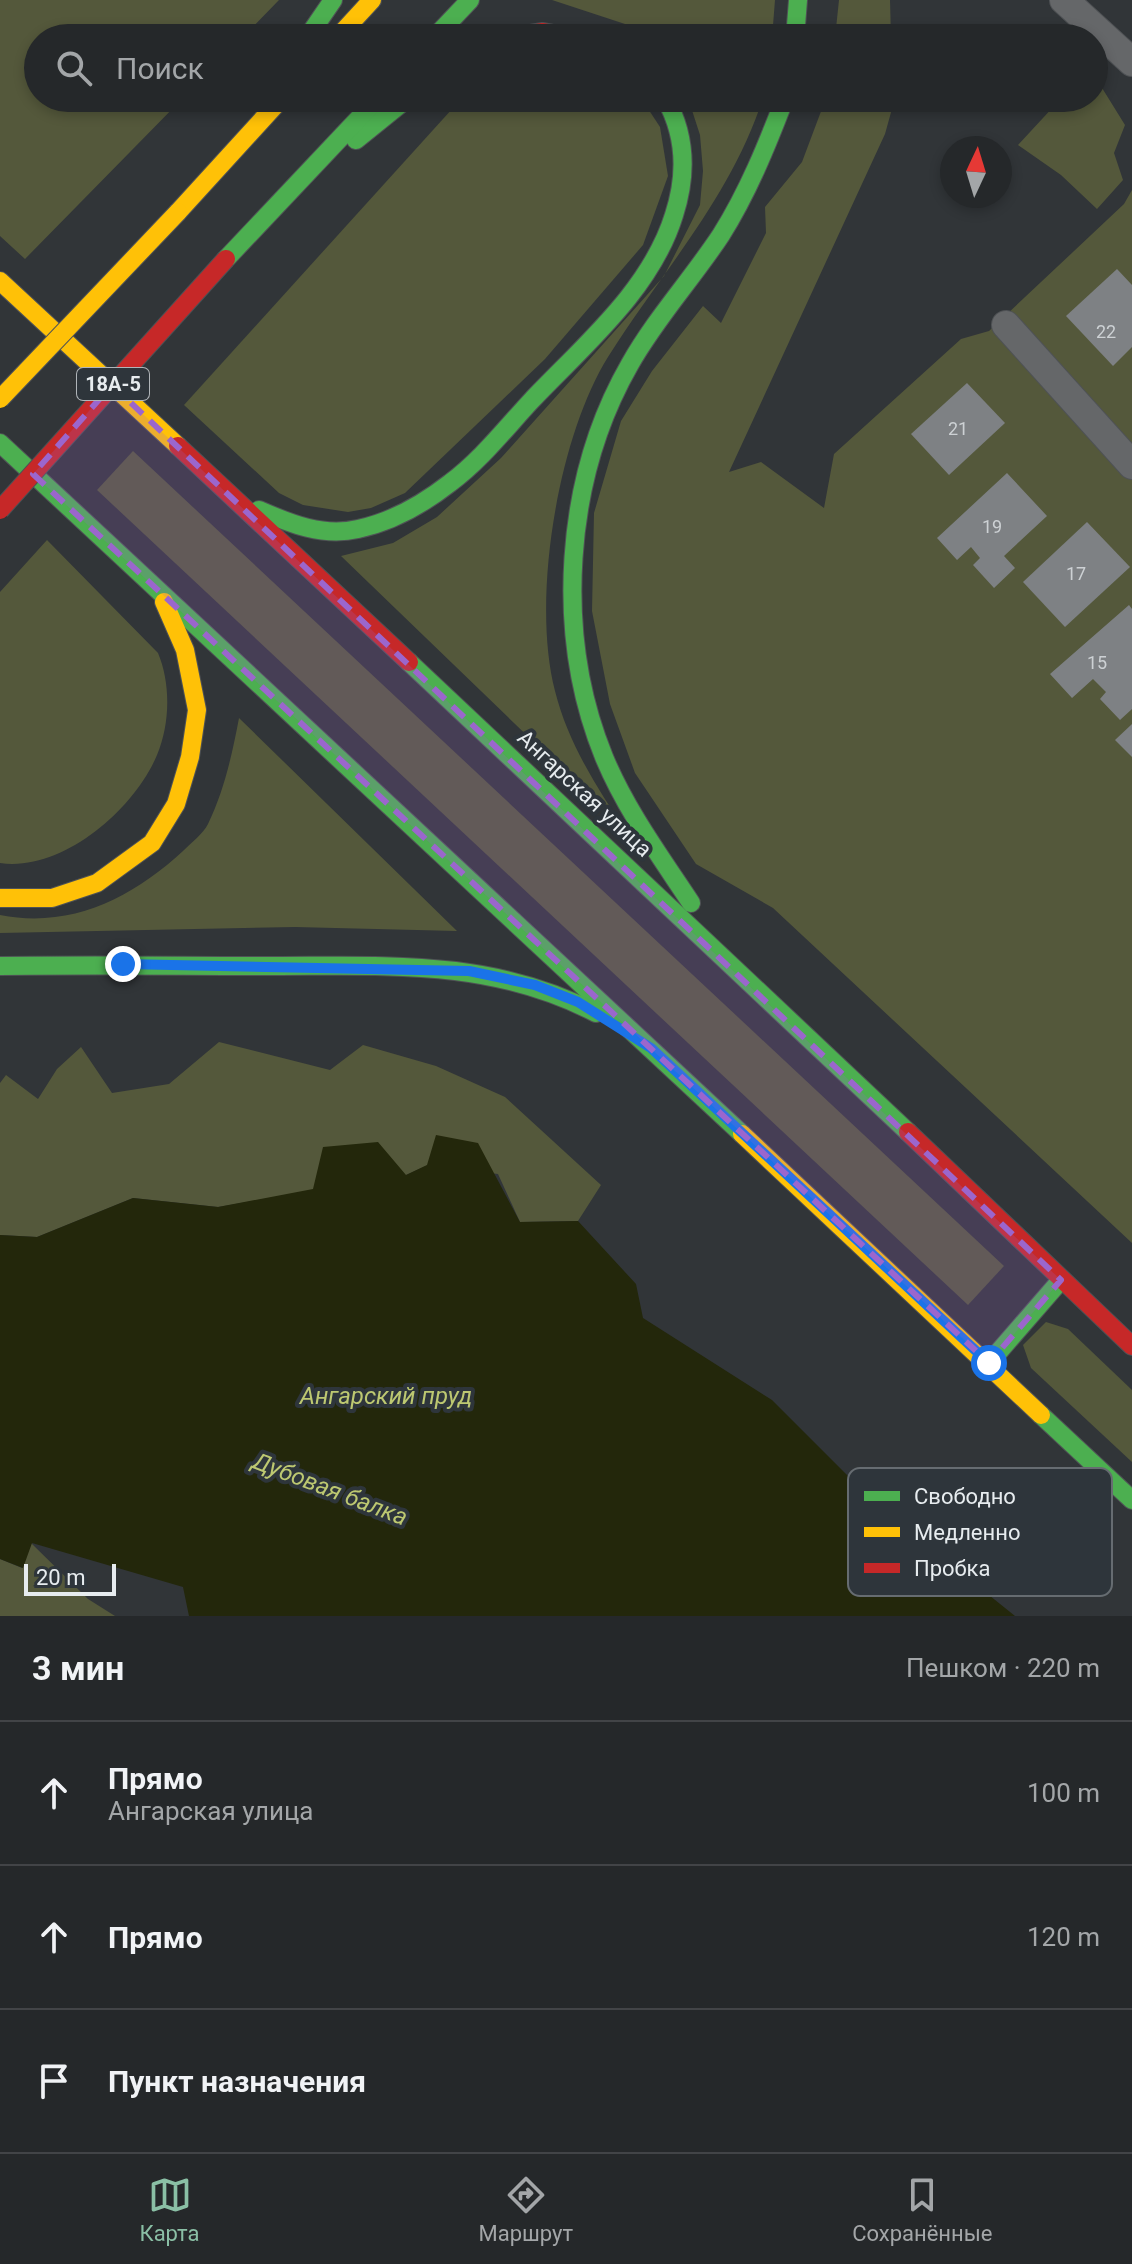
<!DOCTYPE html>
<html lang="ru">
<meta charset="utf-8">
<style>
:root{--surface:#25282a;--page:#313436;--text:#f1f3f6;--muted:#a3a6a8;--line:#424447;--accent:#8abfa5}
body{margin:0;font-family:Roboto,sans-serif;background:var(--page);color:var(--text)}
.compass{position:absolute;left:940px;top:136px;width:72px;height:72px;border-radius:50%;background:var(--surface);box-shadow:0 4px 12px #0003;rotate:4deg}
.scale{position:absolute;left:24px;bottom:20px;width:92px;box-sizing:border-box;padding-left:8px;border:4px solid #e7ecef;border-top:0;font-size:22px;line-height:28px;white-space:nowrap;color:#e7ecef;-webkit-text-stroke:6px #2e353b;paint-order:stroke}
.stop{position:absolute;width:24px;height:24px;margin:-18px;border:6px solid #1a73e8;border-radius:50%;background:#fff}
.stop.end{background:#1a73e8;border-color:#fff;box-shadow:0 2px 8px #0008}
.list{margin:0;padding:0;list-style:none}
h2{display:flex;justify-content:space-between;align-items:center;height:104px;margin:0;padding:0 32px;font-size:34px}
h2 small{font-size:26px;font-weight:400;color:var(--muted)}
.list li{display:grid;grid-template-columns:52px 1fr auto;gap:24px;align-items:center;box-sizing:border-box;height:144px;padding:0 32px;border-top:2px solid var(--line)}
.list b{display:block;font-size:30px;white-space:nowrap}
.list p{margin:0;font-size:26px;white-space:nowrap;color:var(--muted)}
.list em{font-size:26px;font-style:normal;color:var(--muted)}
.icon{flex:none;width:44px;height:44px;fill:none;stroke:currentColor;stroke-width:2;stroke-linecap:round;stroke-linejoin:round}
.map{position:relative;flex:none;width:1132px;height:1616px;overflow:hidden}
.search{position:absolute;background:var(--surface);box-shadow:0 4px 12px #0003;left:24px;right:24px;top:24px;height:88px;display:flex;align-items:center;gap:20px;box-sizing:border-box;padding:0 28px;border-radius:44px;color:var(--muted);font-size:30px}
.sheet{height:536px;background:var(--surface)}
nav{display:flex;justify-content:space-around;align-items:center;box-sizing:border-box;height:112px;border-top:2px solid var(--line);background:var(--surface);font-size:22px;color:var(--muted)}
nav a{display:grid;justify-items:center;gap:4px}
nav .on{color:var(--accent)}
.map>svg:first-child{display:block}
</style>
<div class="map">
<svg width="1132" height="1616" viewBox="0 0 1132 1616">
<rect width="100%" height="100%" fill="#313538"/>
<g fill="#54583b">
<polygon points="0,0 279,0 242,38 38,38 38,98 183,98 25,259 0,236"/>
<polygon points="552,0 775,0 772,38 641,38 625,24"/>
<polygon points="839,0 890,0 891,38 835,38"/>
<polygon points="1094,75 1125,125 1114,153 1123,180 1097,209 1061,175 1018,145 1055,105 1056,98 1094,98"/>
<polygon points="462,98 641,98 660,127 668,176 643,245 545,359 405,493 371,508 348,512 303,505 279,493 184,405"/>
<path d="M688,98H763C731,197 663,270 608,357C558,437 531,599 555,691C568,743 597,788 626,831L341,556L393,543L437,517L501,458L664,276L700,205L703,171L700,135Z"/>
<polygon points="826,98 895,98 885,134 729,472 761,462 824,508 834,454 961,339 989,331 1124,204 1132,190 1132,1243 773,908 696,864 635,773 610,704 592,611 594,513 621,421 652,371 703,306 721,323 766,233 765,207 802,162"/>
<polygon points="133,451 1004,1266 968,1305 97,490"/>
<path d="M47,540L158,653C171,684 170,724 157,755C134,810 62,872 0,863V592Z"/>
<path d="M239,718L457,931L295,927L0,933V915C71,929 132,898 183,851C191,843 203,834 208,824C224,791 232,755 239,718Z"/>
<polygon points="219,1042 330,1070 363,1045 436,1066 505,1097 601,1185 578,1221 520,1222 498,1174 428,1165 406,1175 218,1207 133,1198 37,1237 0,1235 0,1083 6,1075 38,1099 57,1069 81,1047 112,1093 169,1084"/>
<polygon points="1046,1322 1068,1329 1132,1390 1132,1462 1031,1368 1023,1345"/>
<polygon points="31,1543 88,1599 115,1616 0,1616 0,1559 22,1568"/>
</g>
<polygon fill="#23270b" points="436,1135 478,1143 520,1222 578,1221 636,1284 643,1318 772,1400 877,1505 1015,1616 189,1616 183,1587 32,1543 23,1568 0,1559 0,1235 37,1237 133,1198 218,1207 313,1189 323,1147 378,1142 406,1175 427,1165"/>
<g fill="#7e8184">
<polygon points="1117,269 1132,285 1132,347 1113,366 1066,316"/>
<polygon points="967,383 1005,423 949,475 911,434"/>
<polygon points="1007,473 1047,516 1004,556 1015,568 994,588 973,565 980,558 971,547 957,560 937,538"/>
<polygon points="1087,522 1130,567 1065,627 1023,582"/>
<polygon points="1129,605 1132,609 1132,709 1120,720 1100,699 1106,692 1093,679 1072,698 1050,674"/>
<polygon points="1132,724 1132,757 1115,740"/>
</g>
<g fill="none" stroke-linecap="round" stroke-linejoin="round">
<defs>
<g id="street">
<polyline points="1064,0 1132,62"/>
<polyline points="1006,325 1132,465"/>
</g>
<g id="fast">
<polyline points="307,38 333,0"/>
<polyline points="434,38 470,0"/>
<polyline points="795,38 798,0"/>
<polyline points="356,140 408,98"/>
<polyline points="226,259 378,98"/>
<polyline points="0,443 742,1134"/>
<path d="M259,510C291,524 323,537 358,529C391,522 423,504 450,483C481,460 505,429 531,401C583,346 651,290 674,215C687,175 686,135 665,98"/>
<polyline points="409,662 908,1132"/>
<path d="M691,903C660,856 626,810 604,757C554,634 564,479 630,364C656,318 692,279 721,235C748,192 767,145 785,98"/>
<path d="M0,966C92,965 183,966 274,966C389,966 491,959 596,1013"/>
<polyline points="989,1363 1061,1280"/>
<polyline points="1041,1415 1132,1500"/>
</g>
<g id="slow">
<polyline points="337,38 372,0"/>
<polyline points="178,212 282,98"/>
<polyline points="0,281 178,446"/>
<polyline points="0,898 52,898 97,883 152,843 176,804 190,757 197,710 185,650 164,602"/>
<polyline points="742,1134 1041,1415"/>
</g>
<g id="jam">
<polyline points="505,38 543,32 574,38"/>
<polyline points="178,446 409,662"/>
<polyline points="908,1132 1132,1346"/>
</g>
</defs>
<use href="#street" stroke="#4f5255" stroke-width="30"/>
<use href="#fast" stroke="#4f5255" stroke-width="20"/>
<use href="#slow" stroke="#4f5255" stroke-width="20"/>
<use href="#jam" stroke="#4f5255" stroke-width="20"/>
<use href="#street" stroke="#656769" stroke-width="28"/>
<use href="#fast" stroke="#4caf50" stroke-width="18"/>
<use href="#slow" stroke="#ffc107" stroke-width="18"/>
<use href="#jam" stroke="#c62828" stroke-width="18"/>
<defs>
<polyline id="slow-bridge" points="0,399 178,212"/>
<polyline id="jam-bridge" points="0,510 226,259"/>
</defs>
<use href="#slow-bridge" stroke="#4f5255" stroke-width="20" stroke-linecap="butt"/>
<use href="#jam-bridge" stroke="#4f5255" stroke-width="20" stroke-linecap="butt"/>
<use href="#slow-bridge" stroke="#ffc107" stroke-width="18"/>
<use href="#jam-bridge" stroke="#c62828" stroke-width="18"/>
</g>
<g fill="none" stroke-linecap="round" stroke-linejoin="round">
<polyline stroke="#1a73e8" stroke-width="10" points="123,964 469,971 535,985 578,1002 651,1048 989,1363"/>
</g>
<path fill="#9b66cd" fill-opacity="0.2" stroke="#9b66cd" stroke-width="6" stroke-dasharray="16 10" stroke-linejoin="round" d="M112,385L1061,1280L989,1363L33,474Z"/>
<g text-anchor="middle" stroke-width="8" stroke-linejoin="round" paint-order="stroke">
<g font-size="18" fill="#cdd1d4">
<text x="1106" y="338">22</text>
<text x="958" y="435">21</text>
<text x="992" y="533">19</text>
<text x="1076" y="580">17</text>
<text x="1097" y="669">15</text>
</g>
<rect fill="#2e353b" stroke="#b0b5b9" stroke-width="2" x="77" y="368" width="72" height="32" rx="6"/>
<g font-size="20" font-weight="bold" fill="#e7ecef">
<text x="113" y="391">18А-5</text>
</g>
<g font-size="22" fill="#e7ecef" stroke="#2e353b">
<text transform="translate(585 793) rotate(43)" y="8">Ангарская улица</text>
</g>
<g font-size="24" font-style="italic" fill="#bdc871" stroke="#2e353b">
<text x="386" y="1404">Ангарский пруд</text>
<text transform="translate(330 1489) rotate(21)" y="8">Дубовая балка</text>
</g>
</g>
<rect x="848" y="1468" width="264" height="128" rx="12" fill="#2e353b" stroke="#666c71" stroke-width="2"/>
<rect x="864" y="1491" width="36" height="10" fill="#4caf50"/>
<rect x="864" y="1527" width="36" height="10" fill="#ffc107"/>
<rect x="864" y="1563" width="36" height="10" fill="#c62828"/>
<g font-size="22" fill="#e7ecef">
<text x="914" y="1504">Свободно</text>
<text x="914" y="1540">Медленно</text>
<text x="914" y="1576">Пробка</text>
</g>
</svg>
<svg class="compass" viewBox="-18 -18 36 36"><path d="M0-13l5 13h-10z" fill="#e53935"/><path d="M0 13l5-13h-10z" fill="#a3a6a8"/></svg>
<div class="scale">20 m</div>
<div class="stop" style="left:989px;top:1363px"></div>
<div class="stop end" style="left:123px;top:964px"></div>
<div class="search"><svg class="icon" aria-label="search" viewBox="0 0 24 24"><circle cx="10" cy="10" r="6"/><path d="M15 15l6 6"/></svg>Поиск</div>
</div>
<section class="sheet">
<h2>3 мин<small>Пешком · 220 m</small></h2>
<ul class="list">
<li><svg class="icon" aria-label="ahead" viewBox="0 0 24 24"><path d="M12 20V5M6 11l6-6 6 6"/></svg><div><b>Прямо</b><p>Ангарская улица</p></div><em>100 m</em></li>
<li><svg class="icon" aria-label="ahead" viewBox="0 0 24 24"><path d="M12 20V5M6 11l6-6 6 6"/></svg><div><b>Прямо</b></div><em>120 m</em></li>
<li><svg class="icon" aria-label="arrive" viewBox="0 0 24 24"><path d="M6 21V4h12l-3 4 3 4H6"/></svg><div><b>Пункт назначения</b></div></li>
</ul>
</section>
<nav>
<a class="on"><svg class="icon" aria-label="map" viewBox="0 0 24 24"><path d="M3 6l6-2 6 2 6-2v14l-6 2-6-2-6 2zM9 4v14M15 6v14"/></svg>Карта</a>
<a><svg class="icon" aria-label="directions" viewBox="0 0 24 24"><path d="M12 3l9 9-9 9-9-9zM9 14v-3h6M13 9l2 2-2 2"/></svg>Маршрут</a>
<a><svg class="icon" aria-label="saved" viewBox="0 0 24 24"><path d="M7 4h10v16l-5-4-5 4z"/></svg>Сохранённые</a>
</nav>
